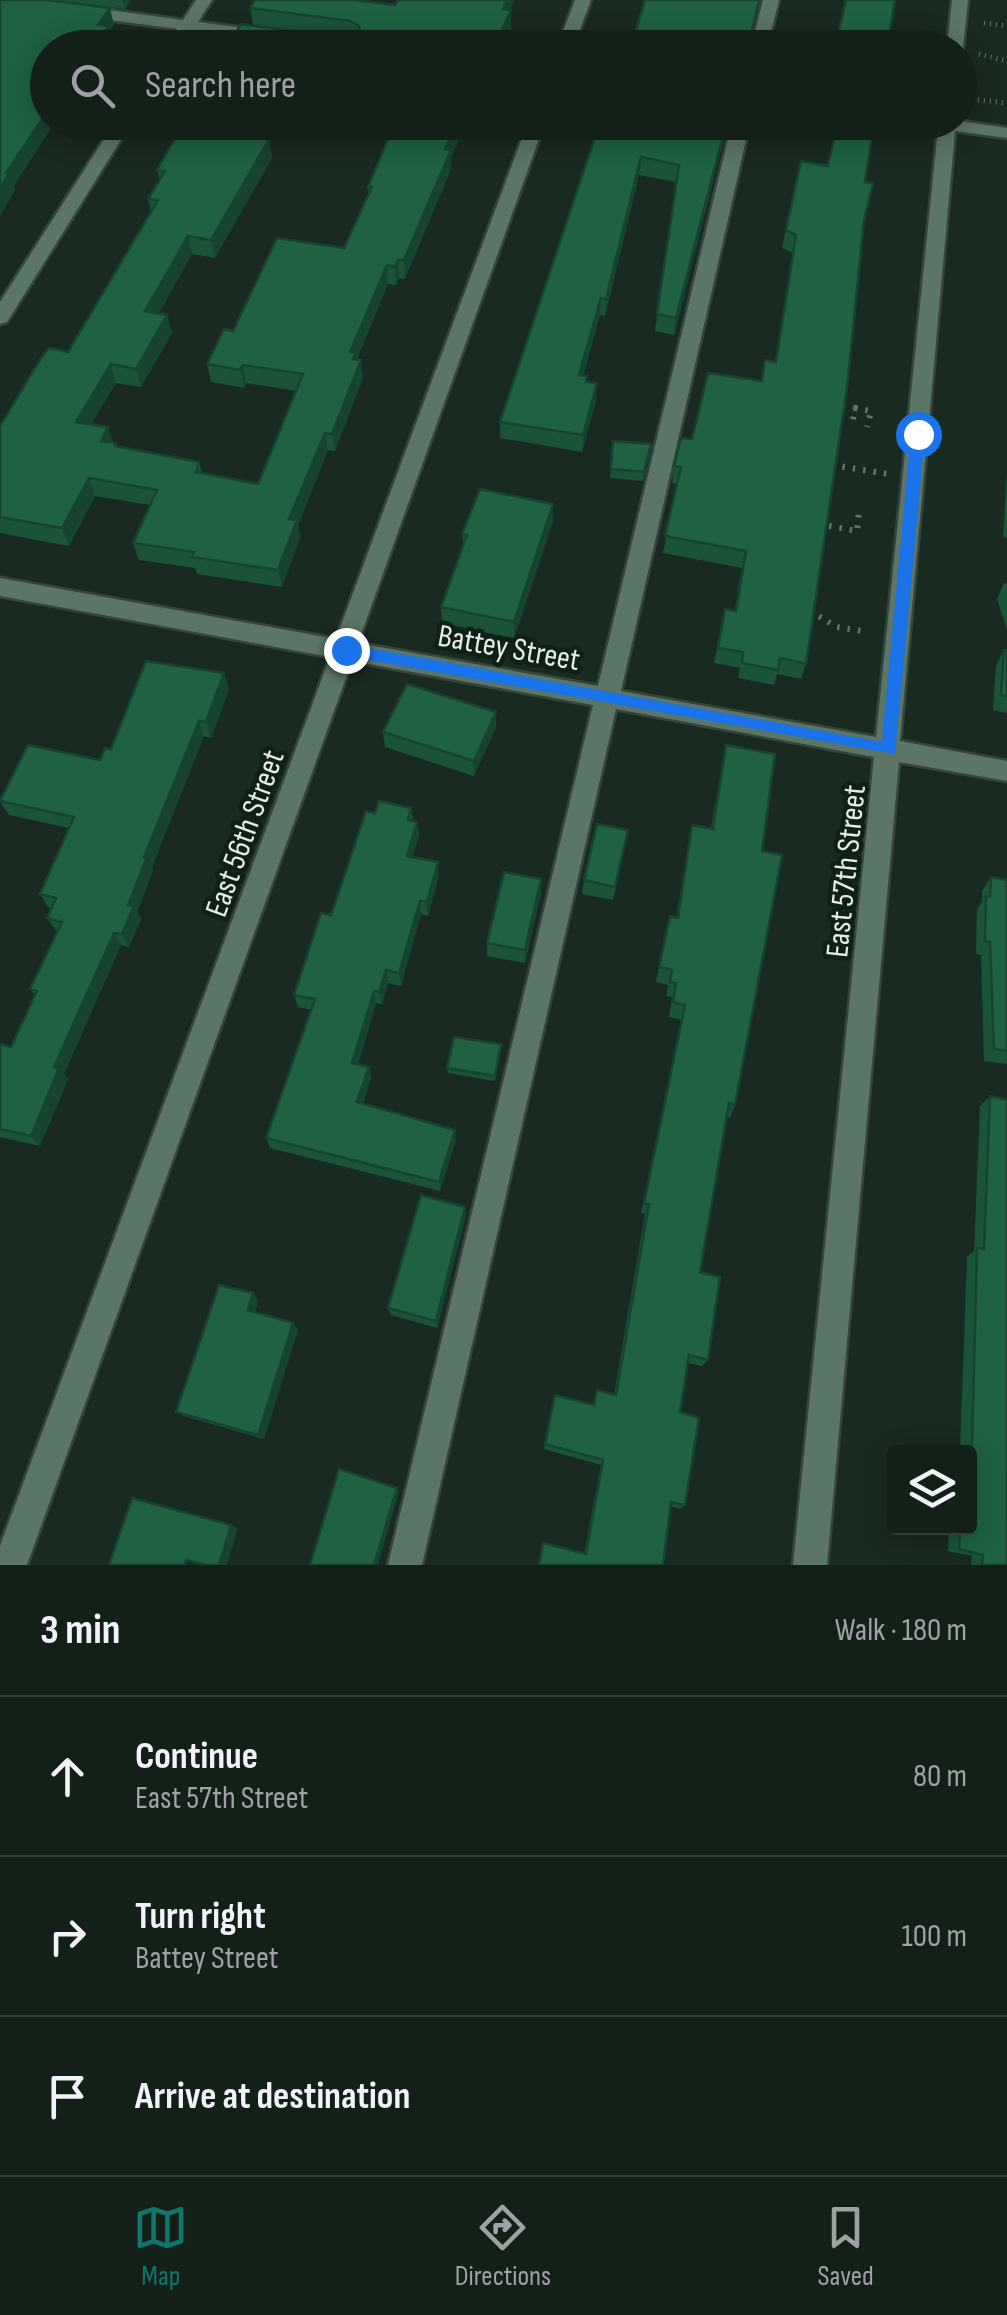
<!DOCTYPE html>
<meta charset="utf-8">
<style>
:root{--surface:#132018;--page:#1c2821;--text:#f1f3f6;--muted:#9da3a2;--line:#323e37;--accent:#0f766e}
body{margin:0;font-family:"Sofia Sans Condensed",sans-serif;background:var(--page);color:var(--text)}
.controls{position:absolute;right:30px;bottom:30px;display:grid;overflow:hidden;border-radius:10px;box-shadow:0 5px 25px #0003}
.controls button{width:90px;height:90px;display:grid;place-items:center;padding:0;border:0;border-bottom:2px solid var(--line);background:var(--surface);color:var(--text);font:50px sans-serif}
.stop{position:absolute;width:30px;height:30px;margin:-22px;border:8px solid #1a73e8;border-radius:50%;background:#fff}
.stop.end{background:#1a73e8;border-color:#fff;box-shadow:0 2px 10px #0008}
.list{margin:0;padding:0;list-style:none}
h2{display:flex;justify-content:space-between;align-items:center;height:130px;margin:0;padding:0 40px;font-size:42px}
h2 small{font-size:32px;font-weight:400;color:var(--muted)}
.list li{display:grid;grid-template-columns:65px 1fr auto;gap:30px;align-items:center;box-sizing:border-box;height:160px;padding:0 40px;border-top:2px solid var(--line)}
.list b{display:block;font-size:38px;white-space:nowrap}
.list p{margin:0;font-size:32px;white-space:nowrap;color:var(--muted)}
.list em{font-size:32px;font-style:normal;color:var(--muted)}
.icon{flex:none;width:55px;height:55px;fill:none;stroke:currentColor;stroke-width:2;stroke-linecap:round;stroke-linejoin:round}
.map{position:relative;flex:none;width:1007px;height:1565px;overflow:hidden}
.search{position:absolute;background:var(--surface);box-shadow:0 5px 25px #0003;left:30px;right:30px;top:30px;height:110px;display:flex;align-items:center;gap:25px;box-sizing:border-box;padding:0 35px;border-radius:55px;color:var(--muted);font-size:38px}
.sheet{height:610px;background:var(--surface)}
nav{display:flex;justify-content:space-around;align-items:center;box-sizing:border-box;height:140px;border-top:2px solid var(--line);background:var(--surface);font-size:28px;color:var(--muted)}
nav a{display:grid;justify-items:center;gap:5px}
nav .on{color:var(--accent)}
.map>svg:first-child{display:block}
</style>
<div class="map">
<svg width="1007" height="1565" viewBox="0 0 1007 1565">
<rect width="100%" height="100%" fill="#192a20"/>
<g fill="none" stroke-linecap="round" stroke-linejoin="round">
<defs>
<g id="minor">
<polygon points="196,0 212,0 198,22 268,31 276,36 268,41 192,31 181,48 164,48 177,29 79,16 71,11 79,6 183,20"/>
<polygon points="575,0 591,0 573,48 557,48"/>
<polygon points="763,0 779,0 767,48 751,48"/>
<polygon points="952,0 968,0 963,48 960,52 960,48 947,48"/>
<polygon points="960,121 1007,128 1007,138 955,131 900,741 1007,761 1007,781 899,762 827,1565 793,1565 874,757 616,709 422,1565 388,1565 593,705 352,661 27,1565 0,1565 0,1546 330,657 0,596 0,578 336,639 528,122 545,122 358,643 598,686 732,122 750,122 621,691 876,737 938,129 920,122"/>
<polygon points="115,122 132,122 7,322 0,324 0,302"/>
</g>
</defs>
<use href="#minor" stroke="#35453c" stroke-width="5"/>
<g stroke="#65746b" stroke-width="5" stroke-dasharray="1 5" stroke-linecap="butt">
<polyline points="984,23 1007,26"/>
<polyline points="979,54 1007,61"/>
<polyline points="960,98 1007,103"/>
</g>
<g stroke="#65746b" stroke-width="6" stroke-dasharray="2.5 8" stroke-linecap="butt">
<polyline points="843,406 855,408 852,425"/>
<polyline points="855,408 871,411 867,427"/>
<polyline points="832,465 888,474"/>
<polyline points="829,526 857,531 859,511"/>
<polyline points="810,611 837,627 868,632"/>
</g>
<use href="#minor" fill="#5b7566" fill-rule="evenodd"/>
</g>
<g fill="#1b5339">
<polygon points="56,0 131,0 125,9"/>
<polygon points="514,0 510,10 511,29 227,48 253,25 250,8 395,5"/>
<polygon points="369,122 467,122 451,157 451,169 405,279 399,278 396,285 388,284 357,359 363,378 335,451 328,450 298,525 300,538 282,587 197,574 195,568 139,560 133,543 150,505 95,496 69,546 0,533 0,426 68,352 151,212 148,199 160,180 157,170 252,137 269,139 272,158 215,258 192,254 159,313 167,315 172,333 141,387 116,383 91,424 113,443 116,443 118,447 199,462 202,473 258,484 296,391 246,383 244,388 211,382 207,364 233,331 344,248 369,194 368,187 388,139 370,137"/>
<polygon points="600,122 726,124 723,142 674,335 655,331 676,182 639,175 605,316 600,315 583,376 596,400 582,452 500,438 500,422"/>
<polygon points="801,161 865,182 864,220 806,664 801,679 777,674 774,685 738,678 740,668 714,663 725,609 735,611 742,568 663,553 677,484 672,483 674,466 692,439 761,381 775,362 793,253 782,248"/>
<polygon points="613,441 650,453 643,481 610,478"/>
<polygon points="1007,472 1007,538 1003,537"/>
<polygon points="553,504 553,521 514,638 442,623 441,607 463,546 462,534"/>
<polygon points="1004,583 1007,584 1007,630 997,599"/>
<polygon points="1004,650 1007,650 1007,713 993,710 996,665"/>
<polygon points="224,673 229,689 211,738 204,736 152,867 153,871 137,912 141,919 129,947 121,945 64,1074 68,1079 40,1146 0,1137 0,1044 11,1047 35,995 30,989 57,932 47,918 51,908 48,907 40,894 69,828 9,815 0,801 100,760"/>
<polygon points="496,727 474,776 385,747 383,732"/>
<polygon points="726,745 762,851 735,1105 730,1118 727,1117 700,1272 708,1360 702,1366 688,1363 680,1412 685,1505 680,1509 670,1506 663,1565 584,1554 601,1465 544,1449 555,1395 593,1405 597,1390 614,1395 645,1214 641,1213 681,1020 669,1017 672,997 666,996 668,985 656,982 670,916 676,918 692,825 711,828"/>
<polygon points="411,808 413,821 417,822 419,836 412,857 439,876 428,916 421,914 401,986 388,983 382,1004 376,1003 358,1065 369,1067 371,1078 363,1104 456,1140 440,1191 270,1148 266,1138 311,1010 298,1007 294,995 331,915 375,813"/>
<polygon points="628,830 613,900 582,894 584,880"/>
<polygon points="991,877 1007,880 1007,1064 984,1061 981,955 976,954 977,909 982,902 982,891"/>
<polygon points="541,879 541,893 525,963 487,956 487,943"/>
<polygon points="501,1050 495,1081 448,1073 447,1068"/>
<polygon points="990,1096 1007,1565 971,1565 972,1556 948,1551 949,1528 970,1528 970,1452 960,1452 967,1256 974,1251 980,1106"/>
<polygon points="465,1207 466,1215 437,1328 391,1315 388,1308"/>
<polygon points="253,1293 258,1301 255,1312 293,1323 298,1330 264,1439 184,1416 176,1412"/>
</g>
<g fill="#16442e">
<polygon points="122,0 131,0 125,9"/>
<polygon points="507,0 514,0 504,26 511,10 511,29 502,48 494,48"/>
<polygon points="110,8 114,25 110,30 113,43 110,48 95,48 98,25"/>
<polygon points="48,110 48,122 55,122 14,186 15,190 0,216 0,189 6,173"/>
<polygon points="247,122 260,122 243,155 239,136"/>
<polygon points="458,122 467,122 451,157 451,169 405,279 404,260 445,149"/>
<polygon points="726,124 723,142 674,335 676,318"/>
<polygon points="269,139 272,158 215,258 211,240"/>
<polygon points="641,157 639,175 605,316 606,299"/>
<polygon points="188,236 192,254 150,329 145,311"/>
<polygon points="398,260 399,278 396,285 395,267"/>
<polygon points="387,265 388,284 356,360 361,360 363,378 335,451 332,434 350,352"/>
<polygon points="601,298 600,315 578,392 579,375"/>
<polygon points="167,315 172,333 141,387 136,369"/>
<polygon points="111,364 116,383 82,439 76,422"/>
<polygon points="243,365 246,383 244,388 240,370"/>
<polygon points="597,383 596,400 582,452 583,435"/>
<polygon points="108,427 114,445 101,441"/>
<polygon points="325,433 328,450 298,525 300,538 282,587 278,570 289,519"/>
<polygon points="89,478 95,496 69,546 62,528"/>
<polygon points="553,504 553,521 514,638 514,622"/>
<polygon points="224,673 229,689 211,738 206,722"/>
<polygon points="496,712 496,727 474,776 474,761"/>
<polygon points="199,721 204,736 152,867 153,871 137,912 141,919 129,947 122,934 128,905 144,857"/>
<polygon points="417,822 419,836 408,870 407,856"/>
<polygon points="438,862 439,876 428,916 427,902"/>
<polygon points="541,879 541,893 525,963 525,950"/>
<polygon points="420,901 421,914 401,986 399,973"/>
<polygon points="114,933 121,945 64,1074 68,1079 40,1146 31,1136 54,1067"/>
<polygon points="386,970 388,983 382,1004 379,992"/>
<polygon points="374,991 376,1003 355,1074 352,1063"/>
<polygon points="369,1067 371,1078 360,1113 357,1102"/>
<polygon points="455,1130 456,1140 440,1191 439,1182"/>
<polygon points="465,1207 466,1215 437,1328 436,1321"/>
<polygon points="253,1293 258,1301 253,1317 248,1310"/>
<polygon points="293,1323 298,1330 264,1439 258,1435"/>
<polygon points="397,1488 399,1492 378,1565 374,1565"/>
<polygon points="231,1525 238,1528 227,1565 219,1565"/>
</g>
<g fill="#1f6142" stroke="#16442e" stroke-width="2.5">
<polygon points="0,0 48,0 110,8 98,25 109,26 95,48 48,48 48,110 6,173 9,173 0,189"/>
<polygon points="255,0 354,0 395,5 398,0 507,0 503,9 511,10 494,48 227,48 241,24 308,33 360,32 359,26 350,21 250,8"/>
<polygon points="645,0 759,0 749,44 746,44 745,48 631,48"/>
<polygon points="846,0 895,0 887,48 835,48"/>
<polygon points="184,122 247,122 239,136 269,139 211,240 188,236 145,311 167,315 136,369 111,364 76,422 108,427 101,441 116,443 115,446 199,462 196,472 258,484 303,374 243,365 240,370 207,364 224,329 233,331 277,238 344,248 372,187 368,187 395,122 458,122 445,149 451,150 404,260 398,260 395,267 387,265 350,352 356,352 353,359 361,360 332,434 325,433 289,519 297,520 278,570 192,557 194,552 133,543 157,490 89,478 62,528 0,517 0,426 41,358 49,348 68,352 158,200 148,199 165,171 157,170"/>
<polygon points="600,122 712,122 726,124 676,318 657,314 679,165 641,157 606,299 601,298 579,375 587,376 586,382 597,383 583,435 500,422"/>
<polygon points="838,122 874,122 865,182 873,183 864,220 847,388 806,664 780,658 778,670 742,663 743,652 718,648 725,609 736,611 746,551 665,536 681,467 674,466 681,438 692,439 708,373 762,381 765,360 776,362 796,235 786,230 801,161 828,166"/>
<polygon points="613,441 651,444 644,472 611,469"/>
<polygon points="480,489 553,504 514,622 441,607 467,535 462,534"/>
<polygon points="1004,650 1007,650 1007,696 1001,695"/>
<polygon points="146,661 224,673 206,722 199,721 144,857 147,857 128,905 134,906 122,934 114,933 54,1067 59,1068 31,1136 0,1129 0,1044 11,1047 37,991 30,989 62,922 47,918 56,898 40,894 74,817 0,801 28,745 100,760 105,748 111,749"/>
<polygon points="407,684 496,712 474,761 383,732"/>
<polygon points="726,745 775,754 762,851 782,855 735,1105 729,1103 700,1272 720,1277 708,1360 689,1355 680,1412 699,1418 685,1505 671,1502 663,1565 539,1565 543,1543 586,1554 603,1460 545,1444 555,1395 594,1405 597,1390 616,1395 649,1204 644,1203 685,1005 673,1002 676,983 670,982 672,970 659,967 670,916 678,918 692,825 713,829"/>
<polygon points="379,801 411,808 408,820 417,822 407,856 438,862 427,902 420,901 399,973 386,970 379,992 374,991 352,1063 369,1067 357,1102 455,1130 439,1182 266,1138 315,999 294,995 321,913 331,915 366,811 375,813"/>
<polygon points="597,824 628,830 615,887 584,880"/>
<polygon points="504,872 541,879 525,950 487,943"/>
<polygon points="991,877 1007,880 1007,1051 994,1049 990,942 985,941 986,896 990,897"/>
<polygon points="454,1037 501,1044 495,1076 447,1068"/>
<polygon points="990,1096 1007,1100 1007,1565 982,1565 983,1555 959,1549 960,1528 970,1528 977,1248 984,1249"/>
<polygon points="421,1195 465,1207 436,1321 388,1308"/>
<polygon points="219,1285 253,1293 248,1310 293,1323 258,1435 176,1412"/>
<polygon points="339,1469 397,1488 374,1565 310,1565"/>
<polygon points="132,1498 231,1525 219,1565 206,1565 186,1560 185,1565 109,1565"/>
</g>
<polygon fill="#1a73e8" points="918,429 925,434 895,754 346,656 339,650 346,644 882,742 911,434"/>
<g text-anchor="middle" stroke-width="9" stroke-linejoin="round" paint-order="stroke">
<g font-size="32" fill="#e2ede6" stroke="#0f2017">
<text transform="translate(509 647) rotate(10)" y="11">Battey Street</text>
<text transform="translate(244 833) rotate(-70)" y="11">East 56th Street</text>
<text transform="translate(845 871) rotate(-84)" y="11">East 57th Street</text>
</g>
</g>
</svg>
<div class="controls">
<button><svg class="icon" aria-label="layers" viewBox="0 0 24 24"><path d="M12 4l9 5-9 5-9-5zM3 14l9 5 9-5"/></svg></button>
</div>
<div class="stop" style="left:918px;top:434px"></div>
<div class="stop end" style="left:346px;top:650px"></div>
<div class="search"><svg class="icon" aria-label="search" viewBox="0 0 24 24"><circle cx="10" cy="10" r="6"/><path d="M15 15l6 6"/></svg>Search here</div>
</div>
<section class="sheet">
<h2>3 min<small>Walk · 180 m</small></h2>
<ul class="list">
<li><svg class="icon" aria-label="ahead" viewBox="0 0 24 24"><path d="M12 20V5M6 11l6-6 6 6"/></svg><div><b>Continue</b><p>East 57th Street</p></div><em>80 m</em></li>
<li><svg class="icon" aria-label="right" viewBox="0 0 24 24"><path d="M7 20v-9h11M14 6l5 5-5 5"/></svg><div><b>Turn right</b><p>Battey Street</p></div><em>100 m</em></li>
<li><svg class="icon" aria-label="arrive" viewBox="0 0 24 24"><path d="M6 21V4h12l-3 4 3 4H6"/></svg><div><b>Arrive at destination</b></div></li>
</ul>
</section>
<nav>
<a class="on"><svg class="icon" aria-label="map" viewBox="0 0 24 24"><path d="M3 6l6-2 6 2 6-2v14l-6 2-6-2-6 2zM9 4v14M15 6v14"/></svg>Map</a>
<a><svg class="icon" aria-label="directions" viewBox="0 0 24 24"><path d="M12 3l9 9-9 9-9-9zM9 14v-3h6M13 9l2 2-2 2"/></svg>Directions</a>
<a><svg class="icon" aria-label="saved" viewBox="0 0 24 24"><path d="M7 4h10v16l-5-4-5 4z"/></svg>Saved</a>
</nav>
